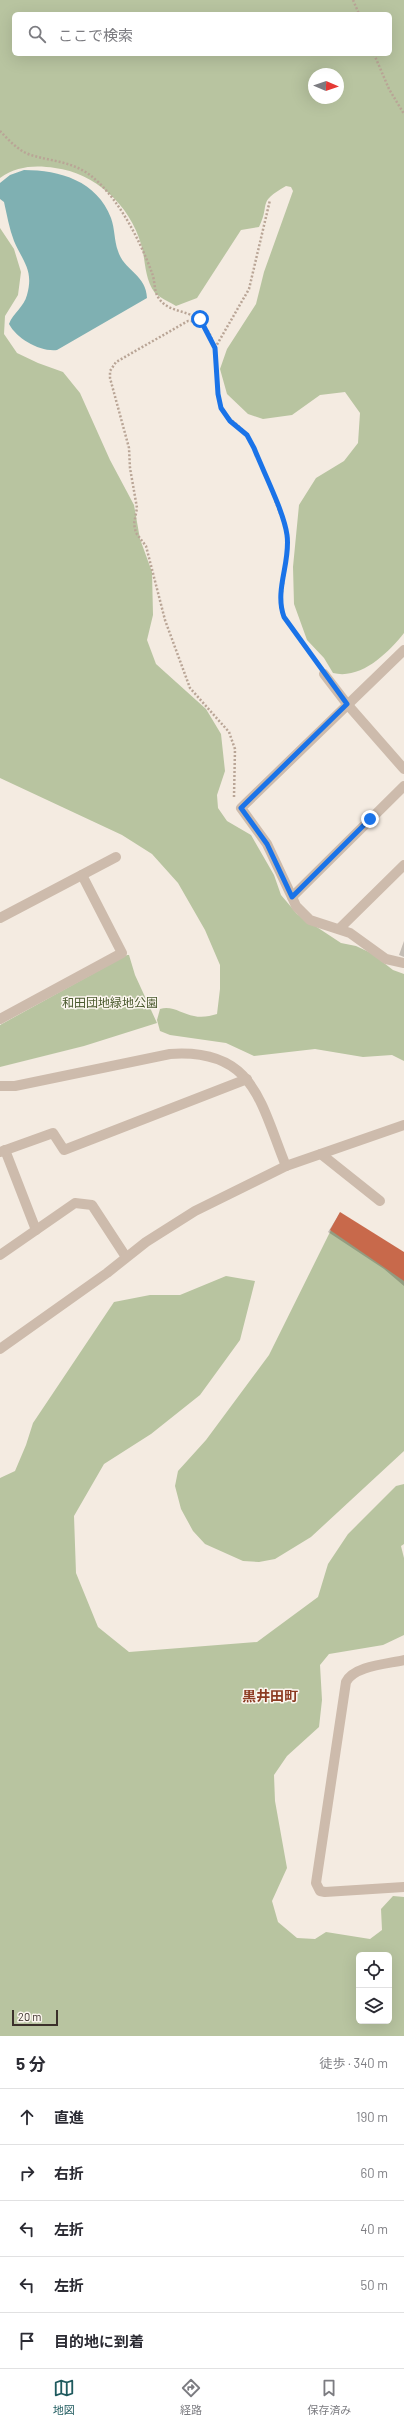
<!DOCTYPE html>
<html lang="ja">
<meta charset="utf-8">
<style>
:root{--surface:#fff;--page:#f7f7f7;--text:#2b2b33;--muted:#7c7c81;--line:#e1e1e2;--accent:#1f5a5e}
body{margin:0;font-family:Barlow,"Noto Sans JP",sans-serif;background:var(--page);color:var(--text)}
.controls{position:absolute;right:12px;bottom:12px;display:grid;overflow:hidden;border-radius:6px;box-shadow:0 4px 16px #0002}
.controls button{width:36px;height:36px;display:grid;place-items:center;padding:0;border:0;border-bottom:1px solid var(--line);background:var(--surface);color:var(--text);font:20px sans-serif}
.compass{position:absolute;left:308px;top:68px;width:36px;height:36px;border-radius:50%;background:var(--surface);box-shadow:0 4px 16px #0002;rotate:92deg}
.scale{position:absolute;left:12px;bottom:10px;width:46px;box-sizing:border-box;padding-left:4px;border:2px solid #3b302b;border-top:0;font-size:11px;line-height:14px;white-space:nowrap;color:#3b302b;-webkit-text-stroke:3px #fbf5ee;paint-order:stroke}
.stop{position:absolute;width:12px;height:12px;margin:-9px;border:3px solid #1a73e8;border-radius:50%;background:#fff}
.stop.end{background:#1a73e8;border-color:#fff;box-shadow:0 1px 4px #0008}
.list{margin:0;padding:0;list-style:none}
h2{display:flex;justify-content:space-between;align-items:center;height:52px;margin:0;padding:0 16px;font-size:17px}
h2 small{font-size:13px;font-weight:400;color:var(--muted)}
.list li{display:grid;grid-template-columns:26px 1fr auto;gap:12px;align-items:center;box-sizing:border-box;height:56px;padding:0 16px;border-top:1px solid var(--line)}
.list b{display:block;font-size:15px;white-space:nowrap}
.list em{font-size:13px;font-style:normal;color:var(--muted)}
.icon{flex:none;width:22px;height:22px;fill:none;stroke:currentColor;stroke-width:2;stroke-linecap:round;stroke-linejoin:round}
.map{position:relative;flex:none;width:404px;height:2036px;overflow:hidden}
.search{position:absolute;background:var(--surface);box-shadow:0 4px 16px #0002;left:12px;right:12px;top:12px;height:44px;display:flex;align-items:center;gap:10px;box-sizing:border-box;padding:0 14px;border-radius:6px;color:var(--muted);font-size:15px}
.sheet{height:332px;background:var(--surface)}
nav{display:flex;justify-content:space-around;align-items:center;box-sizing:border-box;height:56px;border-top:1px solid var(--line);background:var(--surface);font-size:11px;color:var(--muted)}
nav a{display:grid;justify-items:center;gap:2px}
nav .on{color:var(--accent)}
.map>svg:first-child{display:block}
</style>
<div class="map">
<svg width="404" height="2036" viewBox="0 0 404 2036">
<rect width="100%" height="100%" fill="#f4ebe1"/>
<g fill="#b8c4a0" fill-rule="evenodd">
<path d="M0,0H404V633C388,653 361,680 333,673L324,658L307,640L294,604L293,567L299,505L316,478L344,461L358,443L360,413L345,392L320,395L292,415L263,419L248,414L227,394L220,369L227,349L256,304L264,272L293,191L291,187L286,186C256,203 271,203 259,227L241,230L197,298L176,306C170,302 160,298 155,293C144,278 146,261 141,244C130,205 95,173 55,168C35,165 17,166 0,178ZM14,14H390V54H14ZM314,74H338V98H314Z"/>
<path d="M0,228L14,249L21,272L18,295L5,316L4,334L17,353L38,363L63,372L80,393L110,460L134,505L140,539L152,572L153,615L147,640L156,664L206,709L221,734L225,771L217,795L218,808L227,821L251,835L274,875L281,895L297,914L341,943L356,946L371,953L393,970L404,974V1061L392,1055L363,1057L315,1049L254,1056L226,1043L170,1035L160,1031L157,1020L160,1009C172,1005 182,1014 194,1016C202,1018 210,1016 217,1014L220,989V965L205,930L178,883L152,854L122,835L0,778Z"/>
<polygon points="127,955 129,955 135,975 157,1023 84,1046 0,1067 0,1025"/>
<polygon points="331,1230 404,1280 404,1451 311,1537 275,1559 259,1562 243,1561 205,1544 193,1531 181,1509 175,1486 178,1471 206,1440 269,1355"/>
<path d="M226,1276L255,1281L240,1340L200,1395L151,1434L104,1464L74,1516L76,1573L98,1627L129,1652L257,1642L318,1597L328,1564L348,1534L396,1486L404,1484V1544L401,1546L404,1558V1635L383,1645L329,1654L320,1665L322,1700L319,1727L287,1756L274,1775L275,1801L287,1868L272,1901L278,1922L297,1938L315,1939L326,1932L370,1939L382,1930L381,1909L393,1896L404,1897V2036H0V1478L15,1471L26,1445L33,1423L114,1302L150,1295H180ZM359,1955H389V2021H359Z"/>
</g>
<path fill="#7fb0b2" d="M24,170C60,170 97,181 111,218C115,229 114,240 118,251C124,271 146,274 147,298L57,350C40,352 17,339 9,324C13,313 24,307 27,295C34,270 23,262 14,241C9,228 7,215 4,202L0,199V183L10,175Z"/>
<g fill="#0003">
<polygon points="404,941 404,957 399,955"/>
<polygon points="340,1213 404,1253 404,1286 384,1269 328,1232"/>
</g>
<polygon fill="#c8694b" points="340,1212 404,1252 404,1281 330,1230"/>
<g fill="none" stroke-linecap="round" stroke-linejoin="round">
<g stroke="#b9a596" stroke-width="2.5" stroke-dasharray="2 2" stroke-linecap="butt">
<polyline points="353,0 359,14"/>
<polyline points="374,54 389,89 404,114"/>
<path d="M0,131C9,140 18,151 31,155C47,160 63,161 78,168C112,183 140,240 152,273C155,280 154,291 158,297C168,315 197,309 201,325"/>
<polyline points="215,348 249,289 270,200"/>
<path d="M234,797L235,749L229,732L190,688L165,620L146,546L136,533L134,524L137,508L130,468L129,448L110,378V371L116,362L188,321C224,321 213,377 219,398C225,423 236,419 247,436C262,458 273,498 284,523L287,534V556L280,606L284,617L319,665"/>
</g>
<g stroke="#cdbbac" stroke-width="10">
<polyline points="324,674 347,704 404,769"/>
<polyline points="404,786 292,897 296,906 310,920 350,933 386,959 404,963"/>
<polyline points="292,897 267,844 241,808 404,650"/>
<polyline points="0,918 116,857"/>
<polyline points="339,929 404,865"/>
<polyline points="0,1019 122,953 82,875"/>
<path d="M0,1086H15L170,1054C254,1048 260,1102 286,1166"/>
<polyline points="5,1150 36,1230"/>
<polyline points="0,1152 53,1133 64,1150 247,1079"/>
<polyline points="321,1154 380,1201"/>
<polyline points="0,1255 75,1203 92,1205 126,1257"/>
<polyline points="0,1349 107,1273 146,1242 195,1211 286,1166 404,1125"/>
<path d="M404,1660C387,1664 354,1666 346,1682L316,1883L320,1891L325,1892L404,1887"/>
</g>
</g>
<g fill="none" stroke-linecap="round" stroke-linejoin="round">
<path stroke="#1a73e8" stroke-width="5" d="M200,319L215,348L218,394L221,408L230,421L247,435L254,448C263,471 284,512 287,535C291,562 274,590 284,617L347,704L241,808L267,844L292,897L370,819"/>
</g>
<g text-anchor="middle" stroke-width="3" stroke-linejoin="round" paint-order="stroke">
<g font-size="12" fill="#4a5a2e" stroke="#fbf5ee">
<text x="110" y="1007">和田団地緑地公園</text>
</g>
<g font-size="14" font-weight="bold" fill="#8c3b22" stroke="#fbf5ee">
<text x="270" y="1701">黒井田町</text>
</g>
</g>
</svg>
<div class="controls">
<button><svg class="icon" aria-label="locate" viewBox="0 0 24 24"><circle cx="12" cy="12" r="6"/><path d="M12 2v4M12 18v4M2 12h4M18 12h4"/></svg></button>
<button><svg class="icon" aria-label="layers" viewBox="0 0 24 24"><path d="M12 4l9 5-9 5-9-5zM3 14l9 5 9-5"/></svg></button>
</div>
<svg class="compass" viewBox="-18 -18 36 36"><path d="M0-13l5 13h-10z" fill="#e53935"/><path d="M0 13l5-13h-10z" fill="#7c7c81"/></svg>
<div class="scale">20 m</div>
<div class="stop" style="left:200px;top:319px"></div>
<div class="stop end" style="left:370px;top:819px"></div>
<div class="search"><svg class="icon" aria-label="search" viewBox="0 0 24 24"><circle cx="10" cy="10" r="6"/><path d="M15 15l6 6"/></svg>ここで検索</div>
</div>
<section class="sheet">
<h2>5 分<small>徒歩 · 340 m</small></h2>
<ul class="list">
<li><svg class="icon" aria-label="ahead" viewBox="0 0 24 24"><path d="M12 20V5M6 11l6-6 6 6"/></svg><div><b>直進</b></div><em>190 m</em></li>
<li><svg class="icon" aria-label="right" viewBox="0 0 24 24"><path d="M7 20v-9h11M14 6l5 5-5 5"/></svg><div><b>右折</b></div><em>60 m</em></li>
<li><svg class="icon" aria-label="left" viewBox="0 0 24 24"><path d="M17 20v-9H6M10 6l-5 5 5 5"/></svg><div><b>左折</b></div><em>40 m</em></li>
<li><svg class="icon" aria-label="left" viewBox="0 0 24 24"><path d="M17 20v-9H6M10 6l-5 5 5 5"/></svg><div><b>左折</b></div><em>50 m</em></li>
<li><svg class="icon" aria-label="arrive" viewBox="0 0 24 24"><path d="M6 21V4h12l-3 4 3 4H6"/></svg><div><b>目的地に到着</b></div></li>
</ul>
</section>
<nav>
<a class="on"><svg class="icon" aria-label="map" viewBox="0 0 24 24"><path d="M3 6l6-2 6 2 6-2v14l-6 2-6-2-6 2zM9 4v14M15 6v14"/></svg>地図</a>
<a><svg class="icon" aria-label="directions" viewBox="0 0 24 24"><path d="M12 3l9 9-9 9-9-9zM9 14v-3h6M13 9l2 2-2 2"/></svg>経路</a>
<a><svg class="icon" aria-label="saved" viewBox="0 0 24 24"><path d="M7 4h10v16l-5-4-5 4z"/></svg>保存済み</a>
</nav>
